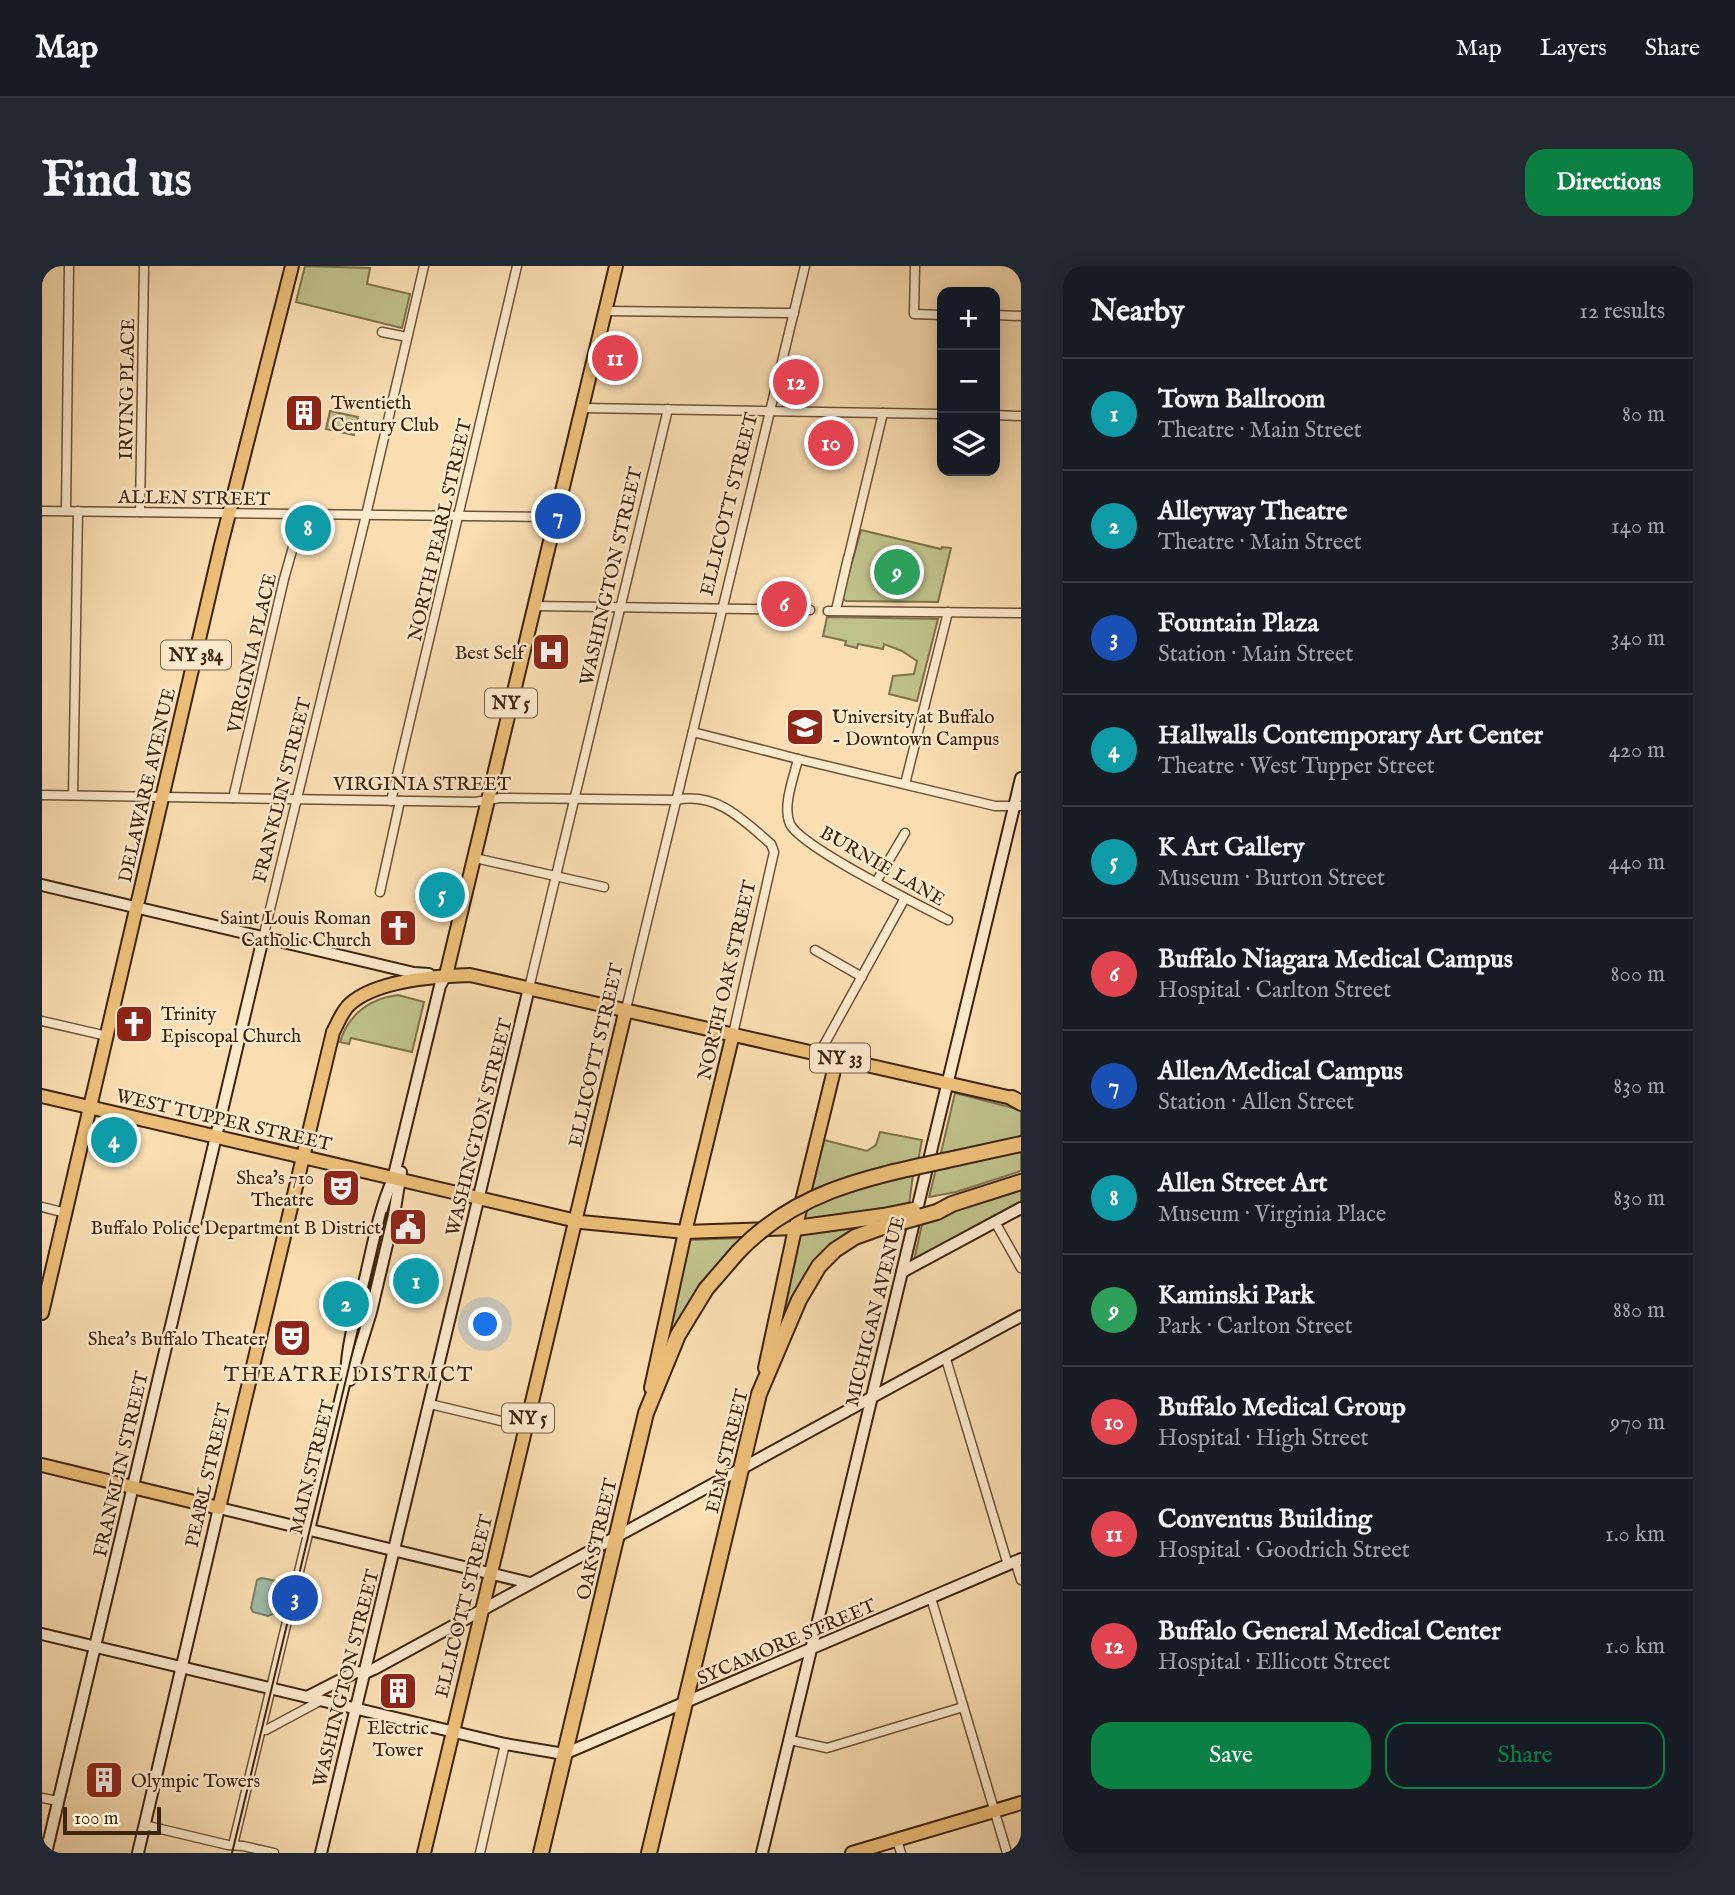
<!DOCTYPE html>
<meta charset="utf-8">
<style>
:root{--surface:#171b24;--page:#242831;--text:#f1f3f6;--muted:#9ea1a6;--line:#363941;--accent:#0b8043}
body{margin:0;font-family:"IM FELL English",serif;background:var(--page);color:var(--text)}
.controls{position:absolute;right:21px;top:21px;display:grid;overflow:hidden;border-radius:14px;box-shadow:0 4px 18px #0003}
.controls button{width:63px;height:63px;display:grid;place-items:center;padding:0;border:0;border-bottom:2px solid var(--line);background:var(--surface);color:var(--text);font:35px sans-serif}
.scale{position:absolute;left:21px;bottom:18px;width:98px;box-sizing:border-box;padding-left:7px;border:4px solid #3f230e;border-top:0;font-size:19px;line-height:24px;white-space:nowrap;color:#3f230e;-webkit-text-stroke:5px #fceacd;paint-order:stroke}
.you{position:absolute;left:444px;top:1059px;width:24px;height:24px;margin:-18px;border:5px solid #fff;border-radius:50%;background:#1a73e8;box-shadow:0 0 0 10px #1a73e833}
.badge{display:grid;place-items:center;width:46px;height:46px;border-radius:50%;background:var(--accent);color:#fff;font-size:23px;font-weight:700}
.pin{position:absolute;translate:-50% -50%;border:4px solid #fff;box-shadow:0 2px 7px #0006}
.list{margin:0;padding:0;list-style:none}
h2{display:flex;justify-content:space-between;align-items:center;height:91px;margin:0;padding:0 28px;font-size:30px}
h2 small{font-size:23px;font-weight:400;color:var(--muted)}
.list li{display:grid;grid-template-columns:46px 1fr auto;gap:21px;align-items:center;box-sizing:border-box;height:112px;padding:0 28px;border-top:2px solid var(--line)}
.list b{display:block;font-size:26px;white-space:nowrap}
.list p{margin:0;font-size:23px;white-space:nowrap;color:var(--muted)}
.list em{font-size:23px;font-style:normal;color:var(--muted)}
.actions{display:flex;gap:14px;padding:21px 28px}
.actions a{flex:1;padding:16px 0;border:2px solid var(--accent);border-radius:21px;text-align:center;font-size:24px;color:var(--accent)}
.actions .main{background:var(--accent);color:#fff}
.icon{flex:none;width:38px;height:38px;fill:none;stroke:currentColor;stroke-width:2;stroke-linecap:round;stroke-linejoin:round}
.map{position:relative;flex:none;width:979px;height:1587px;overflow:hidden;border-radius:21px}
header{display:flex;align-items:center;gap:42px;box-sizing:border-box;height:98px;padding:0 35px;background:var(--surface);border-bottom:2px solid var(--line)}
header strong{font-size:33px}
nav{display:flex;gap:38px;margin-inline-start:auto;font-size:24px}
.intro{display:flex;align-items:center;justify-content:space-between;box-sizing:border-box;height:168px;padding:0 42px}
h1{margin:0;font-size:49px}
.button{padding:18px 32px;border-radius:21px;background:var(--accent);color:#fff;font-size:24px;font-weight:700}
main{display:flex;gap:42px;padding:0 42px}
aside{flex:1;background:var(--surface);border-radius:21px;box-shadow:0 4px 18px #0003}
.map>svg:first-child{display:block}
</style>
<header>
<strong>Map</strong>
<nav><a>Map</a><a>Layers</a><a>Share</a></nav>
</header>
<div class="intro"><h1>Find us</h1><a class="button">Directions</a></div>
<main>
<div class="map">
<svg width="979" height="1587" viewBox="0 0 979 1587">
<rect width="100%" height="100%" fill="#fadeb2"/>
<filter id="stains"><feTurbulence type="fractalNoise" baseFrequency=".00286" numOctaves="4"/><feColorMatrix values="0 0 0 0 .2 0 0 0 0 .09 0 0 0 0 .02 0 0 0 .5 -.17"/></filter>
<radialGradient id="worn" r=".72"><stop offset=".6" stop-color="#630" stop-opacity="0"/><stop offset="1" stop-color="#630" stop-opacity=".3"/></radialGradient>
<g fill="#bfc18b" stroke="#7f724c" stroke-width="2">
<polygon points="263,0 328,2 325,18 368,28 360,62 254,36"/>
<polygon points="288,145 316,151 312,169 284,163"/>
<polygon points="819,264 899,283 900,281 909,282 896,336 804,335 800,332"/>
<polygon points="785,351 896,353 875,435 847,428 851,410 872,408 875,395 860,385 842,378 841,383 816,378 815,382 803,379 804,375 781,370"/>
<path d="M356,729L382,736L370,786L309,772L307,778L298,776C307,747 327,733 356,729Z"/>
<polygon points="913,827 979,844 979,873 898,891"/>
<polygon points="838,866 880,874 876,895 769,925 782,874 825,885 834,879"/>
<polygon points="979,885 979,905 914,926 887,931 894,903"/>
<polygon points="871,909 867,939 828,947 762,954 765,941 823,919"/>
<polygon points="979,923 979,936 890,986 872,994 881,954"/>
<polygon points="828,957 794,978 737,1068 757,971 760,967"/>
<path d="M700,972C663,1010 640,1042 620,1092L646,974Z"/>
</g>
<polygon fill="#9fbda8" stroke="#797f6a" stroke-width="2" points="219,1312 235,1315 238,1319 231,1348 226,1350 211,1346 209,1342 215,1314"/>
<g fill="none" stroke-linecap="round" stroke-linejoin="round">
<polyline stroke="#d5b991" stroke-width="8" stroke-dasharray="8 4" stroke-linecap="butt" points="768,344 786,345"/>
<defs>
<g id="street">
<polyline points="873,0 872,48 900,49"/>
<polyline points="563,45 752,47"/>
<polyline points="953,49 979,50"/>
<polyline points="340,66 365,71"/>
<polyline points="540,142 900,148"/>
<polyline points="953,149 979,150"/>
<polyline points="0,245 513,251"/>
<polyline points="24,245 27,0"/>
<polyline points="98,246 102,0"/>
<polyline points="807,289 841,147"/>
<polyline points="492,340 768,344"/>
<polyline points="794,344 806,292"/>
<polyline points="786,345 979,347"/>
<polyline points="651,466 756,493 953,540 979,540"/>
<path d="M756,493C752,511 740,540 748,558C760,582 877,639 906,654"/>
<polyline points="863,518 906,346"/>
<path d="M0,529L433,536L458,532L634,534C675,526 700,553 729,578L732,586L691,768"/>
<polyline points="31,529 36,245"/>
<polyline points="191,532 242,313 260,249"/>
<polyline points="349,535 475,0"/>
<polyline points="433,592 562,621"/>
<polyline points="834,616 863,567"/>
<polyline points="338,626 358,535"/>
<polyline points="221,672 324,249 382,0"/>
<polyline points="773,684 820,711"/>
<polyline points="487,722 626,143"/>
<polyline points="584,743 763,0"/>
<polyline points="0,755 65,770"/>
<polyline points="777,788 863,632"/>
<polyline points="0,941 24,947"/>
<polyline points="953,956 979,1002"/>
<polyline points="904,1093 966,1299"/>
<polyline points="388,1138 484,1161"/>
<polyline points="973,1295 979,1314"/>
<polyline points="889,1332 965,1587"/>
<polyline points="224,1464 278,1435"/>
<polyline points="748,1474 785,1482 921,1441"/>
<polyline points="0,1532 16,1535"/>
<polyline points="102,1559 186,1579 201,1580 232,1587"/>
<polyline points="855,1574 859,1587"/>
<polyline points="191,1579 267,1264"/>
<polyline points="438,1587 463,1478"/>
</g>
<g id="secondary">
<polyline points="0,619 372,707 387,708"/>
<polyline points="860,1006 979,942"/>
<polyline points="308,1114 329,1046 352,949 359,906"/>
<path d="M267,1264L304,1110C305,1077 315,1045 323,1013C331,979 337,944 351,913L398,720L404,709"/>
<polyline points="0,1368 463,1478 522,1488 979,1293"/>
<polyline points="265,1431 314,1406 323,1407 332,1403 979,1050"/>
<polyline points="4,1587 221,672"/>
<polyline points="96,1587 177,1242 488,1317"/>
<polyline points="279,1587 487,722"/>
<polyline points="720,1587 979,512"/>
</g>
<g id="primary">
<polyline points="404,709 574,0"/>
<polyline points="0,830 539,956 643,966 754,962"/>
<polyline points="0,1047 179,279 250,0"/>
<polyline points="723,1102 751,972 795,792"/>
<polyline points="609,1122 643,966 691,768"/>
<path d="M0,1199L177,1242L291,766C296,757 300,745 308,738C335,714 394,710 428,709L970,832"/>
<polyline points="382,1587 584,743"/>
<polyline points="810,1587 979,1537"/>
</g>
<g id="highway">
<polyline points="970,832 979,837"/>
<polyline points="915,892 979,878"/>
<polyline points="895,946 910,938 979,916"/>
<polyline points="754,962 841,950"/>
<polyline points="499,1587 604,1147 636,1069 664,1023 696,986"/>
<polyline points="607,1587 717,1128 757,1034 777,1000 793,984 813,971 838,962"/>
</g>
</defs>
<use href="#street" stroke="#6e5237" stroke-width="11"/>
<use href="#secondary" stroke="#3f230e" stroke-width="14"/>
<use href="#primary" stroke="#3f230e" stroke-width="16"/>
<use href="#highway" stroke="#3f230e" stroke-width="18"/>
<use href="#street" stroke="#fceacd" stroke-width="8"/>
<use href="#secondary" stroke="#fceacd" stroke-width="10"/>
<use href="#primary" stroke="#edbf79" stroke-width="12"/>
<use href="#highway" stroke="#edbf79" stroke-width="14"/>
<polyline stroke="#3f230e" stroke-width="2" points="190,1587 344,947"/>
<defs>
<g id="highway-bridge">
<polyline points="841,950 871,944"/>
<polyline points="838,962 895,946"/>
<path d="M696,986C757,922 833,910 915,892"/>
</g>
</defs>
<use href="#highway-bridge" stroke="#3f230e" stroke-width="18" stroke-linecap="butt"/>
<use href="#highway-bridge" stroke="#edbf79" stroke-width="14"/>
</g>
<defs>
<symbol id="building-square" viewBox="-11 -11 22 22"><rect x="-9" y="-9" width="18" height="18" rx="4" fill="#8f2418" stroke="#fceacd"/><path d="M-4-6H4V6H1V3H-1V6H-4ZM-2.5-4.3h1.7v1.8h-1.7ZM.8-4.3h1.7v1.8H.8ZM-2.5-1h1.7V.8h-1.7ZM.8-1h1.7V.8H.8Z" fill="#fff"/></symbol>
<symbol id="hospital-square" viewBox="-11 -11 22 22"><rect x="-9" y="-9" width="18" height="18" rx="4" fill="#8f2418" stroke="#fceacd"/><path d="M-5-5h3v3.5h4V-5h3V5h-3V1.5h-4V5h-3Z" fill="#fff"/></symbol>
<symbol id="university-square" viewBox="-11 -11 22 22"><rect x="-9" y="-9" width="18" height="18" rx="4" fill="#8f2418" stroke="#fceacd"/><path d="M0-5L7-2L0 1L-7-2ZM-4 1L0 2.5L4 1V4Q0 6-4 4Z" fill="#fff"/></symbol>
<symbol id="church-square" viewBox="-11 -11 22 22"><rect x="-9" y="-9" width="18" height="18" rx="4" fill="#8f2418" stroke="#fceacd"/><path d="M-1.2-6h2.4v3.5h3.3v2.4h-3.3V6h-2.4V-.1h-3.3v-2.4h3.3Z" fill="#fff"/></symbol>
<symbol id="theatre-square" viewBox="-11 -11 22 22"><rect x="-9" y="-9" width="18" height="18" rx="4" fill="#8f2418" stroke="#fceacd"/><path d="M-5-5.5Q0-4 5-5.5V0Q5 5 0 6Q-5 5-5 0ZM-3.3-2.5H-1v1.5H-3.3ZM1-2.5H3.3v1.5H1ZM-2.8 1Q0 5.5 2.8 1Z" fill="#fff"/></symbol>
<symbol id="civic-square" viewBox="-11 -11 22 22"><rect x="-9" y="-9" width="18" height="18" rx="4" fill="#8f2418" stroke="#fceacd"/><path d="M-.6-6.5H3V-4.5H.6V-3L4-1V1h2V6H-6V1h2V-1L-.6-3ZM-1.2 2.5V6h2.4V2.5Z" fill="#fff"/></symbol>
</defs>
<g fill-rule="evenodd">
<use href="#building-square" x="240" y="125" width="44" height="44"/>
<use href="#hospital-square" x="487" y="364" width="44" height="44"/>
<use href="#university-square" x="741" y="439" width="44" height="44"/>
<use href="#church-square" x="334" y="640" width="44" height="44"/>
<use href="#church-square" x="70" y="736" width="44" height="44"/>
<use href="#theatre-square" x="277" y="900" width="44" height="44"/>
<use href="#civic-square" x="344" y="939" width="44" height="44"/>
<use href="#theatre-square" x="228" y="1050" width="44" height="44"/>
<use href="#building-square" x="334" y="1403" width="44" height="44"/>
<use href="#building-square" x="40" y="1492" width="44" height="44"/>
</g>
<g text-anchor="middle" stroke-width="5" stroke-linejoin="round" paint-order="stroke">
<g fill="#fceacd" stroke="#785f47" stroke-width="2">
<rect x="119" y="374.5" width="70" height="29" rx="5"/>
<rect x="443" y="422.5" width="52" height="29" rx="5"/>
<rect x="768" y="777.5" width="60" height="29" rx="5"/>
<rect x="460" y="1137.5" width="52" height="29" rx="5"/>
</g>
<g font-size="18" font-weight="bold" fill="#3f230e">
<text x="154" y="395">NY 384</text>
<text x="469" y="443">NY 5</text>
<text x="798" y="798">NY 33</text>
<text x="486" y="1158">NY 5</text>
</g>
<g font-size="19" fill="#3f230e" stroke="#fceacd">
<text transform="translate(84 123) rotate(-89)" y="7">IRVING PLACE</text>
<text transform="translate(152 231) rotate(1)" y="7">ALLEN STREET</text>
<text transform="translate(686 238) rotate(-76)" y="7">ELLICOTT STREET</text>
<text transform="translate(397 264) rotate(-77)" y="7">NORTH PEARL STREET</text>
<text transform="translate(568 310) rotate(-77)" y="7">WASHINGTON STREET</text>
<text transform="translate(209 387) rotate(-77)" y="7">VIRGINIA PLACE</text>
<text x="380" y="524">VIRGINIA STREET</text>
<text transform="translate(104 519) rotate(-77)" y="7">DELAWARE AVENUE</text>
<text transform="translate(239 524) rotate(-76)" y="7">FRANKLIN STREET</text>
<text transform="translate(841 599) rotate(30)" y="7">BURNIE LANE</text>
<text transform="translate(684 714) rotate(-77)" y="7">NORTH OAK STREET</text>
<text transform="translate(553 789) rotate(-77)" y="7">ELLICOTT STREET</text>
<text transform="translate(182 853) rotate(13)" y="7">WEST TUPPER STREET</text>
<text transform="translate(436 861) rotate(-76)" y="7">WASHINGTON STREET</text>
<text transform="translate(832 1045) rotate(-76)" y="7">MICHIGAN AVENUE</text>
<text transform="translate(684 1185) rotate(-76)" y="7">ELM STREET</text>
<text transform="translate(78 1198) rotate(-77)" y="7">FRANKLIN STREET</text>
<text transform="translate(269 1201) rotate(-76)" y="7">MAIN STREET</text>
<text transform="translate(165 1209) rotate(-77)" y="7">PEARL STREET</text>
<text transform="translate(554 1273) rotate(-77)" y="7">OAK STREET</text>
<text transform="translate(421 1340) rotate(-76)" y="7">ELLICOTT STREET</text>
<text transform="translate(744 1375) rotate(-23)" y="7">SYCAMORE STREET</text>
<text transform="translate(303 1412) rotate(-76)" y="7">WASHINGTON STREET</text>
</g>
<g font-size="19" fill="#3f230e" stroke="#fceacd" text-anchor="end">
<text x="289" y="143" text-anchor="start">Twentieth<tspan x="289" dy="22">Century Club</tspan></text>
<text x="482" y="393">Best Self</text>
<text x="790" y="457" text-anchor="start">University at Buffalo<tspan x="790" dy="22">- Downtown Campus</tspan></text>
<text x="329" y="658">Saint Louis Roman<tspan x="329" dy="22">Catholic Church</tspan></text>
<text x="119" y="754" text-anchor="start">Trinity<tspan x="119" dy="22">Episcopal Church</tspan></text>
<text x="272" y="918">Shea's 710<tspan x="272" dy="22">Theatre</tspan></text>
<text x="339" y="968">Buffalo Police Department B District</text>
<text x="223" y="1079">Shea's Buffalo Theater</text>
<text x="356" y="1468" text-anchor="middle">Electric<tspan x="356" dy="22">Tower</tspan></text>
<text x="89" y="1521" text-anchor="start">Olympic Towers</text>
</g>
<g font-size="21" letter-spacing="2" fill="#3f230e" stroke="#fceacd">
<text x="307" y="1115">THEATRE DISTRICT</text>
</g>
</g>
<rect width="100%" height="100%" filter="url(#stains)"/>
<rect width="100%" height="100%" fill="url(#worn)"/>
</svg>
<div class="controls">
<button>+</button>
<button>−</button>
<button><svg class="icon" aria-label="layers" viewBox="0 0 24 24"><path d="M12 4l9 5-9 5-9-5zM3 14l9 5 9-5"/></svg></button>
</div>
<div class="scale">100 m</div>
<div class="you"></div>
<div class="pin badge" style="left:374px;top:1015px;background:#0f9aa8">1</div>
<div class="pin badge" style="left:304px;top:1038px;background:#0f9aa8">2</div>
<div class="pin badge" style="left:253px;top:1332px;background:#1a4fb4">3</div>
<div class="pin badge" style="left:72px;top:874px;background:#0f9aa8">4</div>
<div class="pin badge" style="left:400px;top:629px;background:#0f9aa8">5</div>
<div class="pin badge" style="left:742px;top:338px;background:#e0444e">6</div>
<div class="pin badge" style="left:516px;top:250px;background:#1a4fb4">7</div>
<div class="pin badge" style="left:266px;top:262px;background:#0f9aa8">8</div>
<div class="pin badge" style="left:855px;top:306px;background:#2e9e5b">9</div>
<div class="pin badge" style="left:789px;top:177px;background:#e0444e">10</div>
<div class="pin badge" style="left:573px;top:92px;background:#e0444e">11</div>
<div class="pin badge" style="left:754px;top:116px;background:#e0444e">12</div>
</div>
<aside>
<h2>Nearby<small>12 results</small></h2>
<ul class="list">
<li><span class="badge" style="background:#0f9aa8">1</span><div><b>Town Ballroom</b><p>Theatre · Main Street</p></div><em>80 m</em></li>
<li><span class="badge" style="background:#0f9aa8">2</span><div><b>Alleyway Theatre</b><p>Theatre · Main Street</p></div><em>140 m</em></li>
<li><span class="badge" style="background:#1a4fb4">3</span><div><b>Fountain Plaza</b><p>Station · Main Street</p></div><em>340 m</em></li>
<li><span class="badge" style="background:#0f9aa8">4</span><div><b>Hallwalls Contemporary Art Center</b><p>Theatre · West Tupper Street</p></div><em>420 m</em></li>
<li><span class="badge" style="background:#0f9aa8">5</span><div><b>K Art Gallery</b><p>Museum · Burton Street</p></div><em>440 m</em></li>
<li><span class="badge" style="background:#e0444e">6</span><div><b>Buffalo Niagara Medical Campus</b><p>Hospital · Carlton Street</p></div><em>800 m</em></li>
<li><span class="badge" style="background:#1a4fb4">7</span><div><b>Allen/Medical Campus</b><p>Station · Allen Street</p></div><em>830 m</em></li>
<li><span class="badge" style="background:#0f9aa8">8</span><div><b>Allen Street Art</b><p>Museum · Virginia Place</p></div><em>830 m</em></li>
<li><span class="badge" style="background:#2e9e5b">9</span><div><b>Kaminski Park</b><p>Park · Carlton Street</p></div><em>880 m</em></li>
<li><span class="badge" style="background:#e0444e">10</span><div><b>Buffalo Medical Group</b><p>Hospital · High Street</p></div><em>970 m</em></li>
<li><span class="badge" style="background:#e0444e">11</span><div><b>Conventus Building</b><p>Hospital · Goodrich Street</p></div><em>1.0 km</em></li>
<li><span class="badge" style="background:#e0444e">12</span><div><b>Buffalo General Medical Center</b><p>Hospital · Ellicott Street</p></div><em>1.0 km</em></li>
</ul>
<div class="actions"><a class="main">Save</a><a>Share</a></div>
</aside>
</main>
